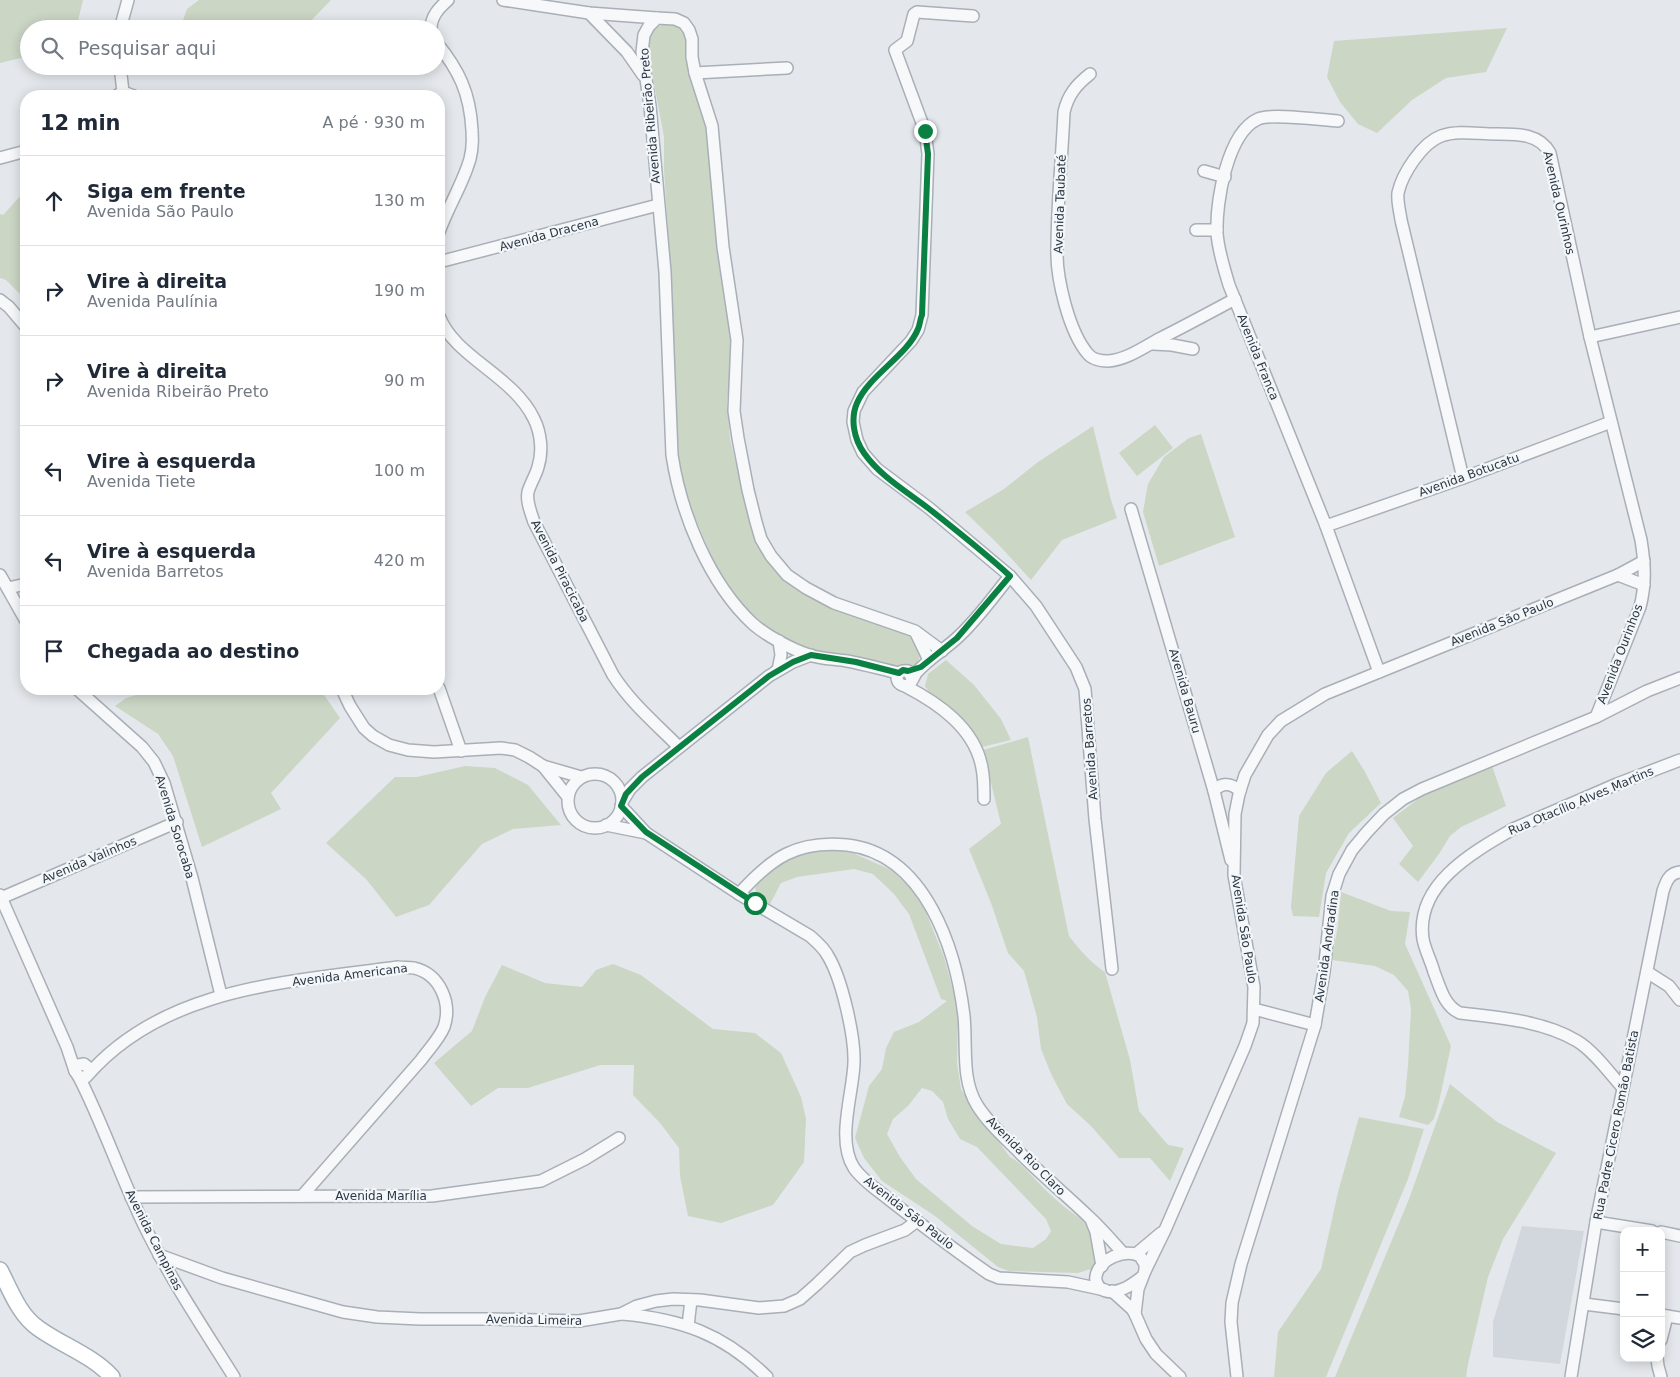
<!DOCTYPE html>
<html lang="pt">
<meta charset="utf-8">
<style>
:root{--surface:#fff;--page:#f6f6f7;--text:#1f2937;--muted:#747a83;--line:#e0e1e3}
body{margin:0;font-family:"DejaVu Sans",sans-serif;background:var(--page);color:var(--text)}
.controls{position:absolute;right:15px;bottom:15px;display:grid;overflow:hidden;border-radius:10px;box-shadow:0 2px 12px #0003}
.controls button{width:45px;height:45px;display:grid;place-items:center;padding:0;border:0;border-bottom:1px solid var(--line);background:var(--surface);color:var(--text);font:25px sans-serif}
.stop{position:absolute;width:15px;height:15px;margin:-11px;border:4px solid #0b8043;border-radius:50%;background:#fff}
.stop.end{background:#0b8043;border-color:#fff;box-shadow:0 1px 5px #0008}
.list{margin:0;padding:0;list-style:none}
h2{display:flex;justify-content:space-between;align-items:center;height:65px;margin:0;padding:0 20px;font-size:21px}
h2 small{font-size:16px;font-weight:400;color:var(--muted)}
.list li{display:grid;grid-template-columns:32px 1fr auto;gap:15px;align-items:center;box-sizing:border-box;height:90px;padding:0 20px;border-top:1px solid var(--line)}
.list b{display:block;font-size:19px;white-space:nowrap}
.list p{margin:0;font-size:16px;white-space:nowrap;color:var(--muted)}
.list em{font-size:16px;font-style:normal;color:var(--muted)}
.icon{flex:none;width:28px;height:28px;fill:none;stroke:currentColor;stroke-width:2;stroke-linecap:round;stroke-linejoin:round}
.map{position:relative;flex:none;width:1680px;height:1377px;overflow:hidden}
.search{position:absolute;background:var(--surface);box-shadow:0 2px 12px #0003;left:20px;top:20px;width:425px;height:55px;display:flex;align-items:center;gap:12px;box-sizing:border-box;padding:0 18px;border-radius:28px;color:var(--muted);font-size:19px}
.panel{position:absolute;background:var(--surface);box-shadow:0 2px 12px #0003;left:20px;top:90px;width:425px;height:605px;border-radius:20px}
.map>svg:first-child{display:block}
</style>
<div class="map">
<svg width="1680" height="1377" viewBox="0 0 1680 1377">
<rect width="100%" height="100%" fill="#e4e8ec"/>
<polygon fill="#d2d7de" points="1522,1226 1584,1231 1560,1364 1493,1357 1493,1322"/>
<g fill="#cbd6c5" fill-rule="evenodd">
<polygon points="0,0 83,0 76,29 29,29 29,56 0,63"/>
<polygon points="199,0 331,0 304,28 296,19 289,29 180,29 187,9"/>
<polygon points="665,23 676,25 685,34 688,69 708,126 713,165 715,231 732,336 732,367 727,401 730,439 750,521 802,588 904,633 916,641 922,652 918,661 912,667 901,668 885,666 855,656 823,654 794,644 773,633 746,613 722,580 693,513 685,491 676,441 671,276 664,170 664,137 649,56 649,38 656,28"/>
<polygon points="1507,28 1486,72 1446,78 1412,100 1377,133 1358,124 1340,102 1327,77 1334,41"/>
<polygon points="26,190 26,300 6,280 0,278 0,214 3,215"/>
<polygon points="1155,425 1173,448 1137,476 1119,453"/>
<polygon points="1093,426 1111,500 1117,518 1062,540 1031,580 997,543 965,512 1004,489 1038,462"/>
<polygon points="1201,434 1235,537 1159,566 1143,512 1148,484 1164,457 1189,438"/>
<path d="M946,660L974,685L1001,719L1011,740L982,747C975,736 967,724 958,715C946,703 935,703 925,686L928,674Z"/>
<polygon points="157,689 320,689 340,718 271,793 281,809 202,847 173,756 158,734 115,706 126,698"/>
<path d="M1028,737L1069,936C1080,950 1090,962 1105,972L1130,1060L1139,1111L1168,1145L1184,1148L1170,1181L1150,1158H1119L1091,1126L1067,1104L1052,1076L1041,1049L1037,1017L1024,971L1008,953L991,903L969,849L1001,824L983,750Z"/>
<polygon points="1352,751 1365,772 1381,803 1349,833 1326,873 1319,917 1293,916 1291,907 1299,816 1326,773"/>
<polygon points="465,766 495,768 528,785 561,825 513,829 482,844 429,905 396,917 366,879 326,843 395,777 417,777"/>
<polygon points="1492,766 1506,806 1461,827 1450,836 1439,854 1418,882 1399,864 1413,846 1393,818 1426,793"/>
<path d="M834,850L853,853L891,870L910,887L925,910L944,957L954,994L958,1018L957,1063L961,1089L969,1102L1010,1157C1021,1163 1027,1171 1036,1180C1051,1197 1071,1213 1090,1225L1100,1259L1094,1268L1078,1273L1009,1271L998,1267L935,1216L882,1181L864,1158L855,1138L869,1086L882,1069L886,1048L894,1032L919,1022L947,1001L941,999L909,914L894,894L873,874L854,869L797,877L781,883L770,904L761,900L755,889C757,880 762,877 769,871C792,853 806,851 834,850ZM922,1088L932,1091L943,1102L948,1119L960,1139L977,1147L1046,1219L1051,1231L1046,1239L1033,1248L1001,1244L972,1226L916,1179L900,1157L887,1134L893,1119L908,1106Z"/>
<polygon points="1341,892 1391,911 1410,912 1405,944 1451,1046 1439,1102 1434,1119 1428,1125 1399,1117 1405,1097 1408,1065 1411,1009 1408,991 1394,975 1375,966 1332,960 1338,925"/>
<polygon points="613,964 641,975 713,1029 755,1033 781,1053 801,1097 806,1119 804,1162 773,1205 721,1223 688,1216 680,1176 679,1148 660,1123 633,1095 634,1065 600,1065 528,1088 498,1088 471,1106 434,1063 472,1031 485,997 502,965 545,983 582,987 596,970"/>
<polygon points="1450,1084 1497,1122 1556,1153 1503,1239 1488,1277 1468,1364 1466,1377 1335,1377 1409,1199"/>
<polygon points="1359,1117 1424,1129 1408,1179 1326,1377 1274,1377 1278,1332 1321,1269 1338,1192"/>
</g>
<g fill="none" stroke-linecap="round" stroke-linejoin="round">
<defs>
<g id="minor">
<polyline points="503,0 589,13 657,18"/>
<polyline points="589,13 627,52 643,75"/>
<polyline points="973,16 917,12 914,14 907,41 895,50 925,131 928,154 922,315 918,330 911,341 863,392 854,411 853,422 857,440 863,453 877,469 929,508 1010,576 1036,606 1076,667 1085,689 1095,819 1112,969"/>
<polyline points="120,29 128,0"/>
<path d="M431,29C431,16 439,8 448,0"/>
<path d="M436,42C459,70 470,93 472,130C473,142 472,156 467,168C459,190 447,210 439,232"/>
<polyline points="120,66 123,92"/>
<polyline points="695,73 787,68"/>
<path d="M1090,74C1076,85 1068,95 1064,112C1062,158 1057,204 1057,249C1056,278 1069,332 1088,354C1092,359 1101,361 1108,361C1125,360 1143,348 1157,340C1183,327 1209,313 1235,299"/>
<polyline points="116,96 123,92 134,96"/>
<path d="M1338,121C1321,120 1271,113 1258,119C1227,133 1216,202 1217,233C1218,250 1224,268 1229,285L1326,526L1379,672"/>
<polyline points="0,158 26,151"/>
<polyline points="1204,171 1225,177"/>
<polyline points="1196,230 1217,230"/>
<polyline points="439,262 658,205"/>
<polyline points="0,300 9,307 26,327"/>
<path d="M439,316C454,357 513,375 534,419C541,433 543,452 538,467C536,475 530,484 528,492C526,501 531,513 534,522L613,675C631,703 656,724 679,747"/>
<polyline points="1590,337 1680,317"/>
<polyline points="1153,344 1172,345 1193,349"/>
<path d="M1463,478L1401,220C1400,212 1397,202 1398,193C1402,174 1422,143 1441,136C1458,130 1478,134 1495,134C1516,134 1539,133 1550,153L1590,337L1641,540C1645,565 1646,583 1640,607L1596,717"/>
<polyline points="1131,509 1214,791 1231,860"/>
<polyline points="1326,526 1463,478 1611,422"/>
<polyline points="0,575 26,621"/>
<polyline points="1618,575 1644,585"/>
<polyline points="8,588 26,584"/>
<polyline points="916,633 929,660"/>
<polyline points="775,672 778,670 781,655 779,641"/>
<path d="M899,673C881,669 864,664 847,661C835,659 821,659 809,655C791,649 767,636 753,624C709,583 681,514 672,455L665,272L650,106L642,52L644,35L649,26L657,18L675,19L684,23L689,30L692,39V57L695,73L712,126L723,247L737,340L734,411L738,438L748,490L756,522L761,539L771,556L787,575L806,588L834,603L915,631L942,651"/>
<path d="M912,678L908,671C891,669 896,689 908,685C912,683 914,676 916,673C928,659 944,650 957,638C977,620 993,597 1010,576"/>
<path d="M905,686C938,703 975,728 982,768C984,777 984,789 984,799"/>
<polyline points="439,688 461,751"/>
<polyline points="77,689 142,747 154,762 164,783 192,878 221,995"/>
<polyline points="342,689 350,706 364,728 373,736 389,745 408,750 434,752 501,748 515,750 529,757 543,766 581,777"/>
<polyline points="543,766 568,797"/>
<circle cx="595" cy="801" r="27"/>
<path d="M1214,791C1222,782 1231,783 1240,791"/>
<polyline points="622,802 630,789 642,777 769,676 793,662 811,655"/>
<path d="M621,806L646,833L739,894L810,936C817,942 824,948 828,956C842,979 855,1037 854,1063C853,1094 836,1140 854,1168C863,1181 879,1191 891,1201C923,1226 956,1251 989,1274L999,1278L1068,1282L1105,1290"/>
<polyline points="606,825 646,833"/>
<path d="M739,894C771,858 797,840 847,845C926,854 956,950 964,1016C967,1046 961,1079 977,1105C988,1123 1005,1138 1020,1153C1042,1175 1066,1195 1089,1217C1101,1228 1112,1241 1123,1253"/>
<polyline points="0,895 67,1047 75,1071"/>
<polyline points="0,900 1,898 177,822"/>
<polyline points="1647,972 1669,986 1680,1000"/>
<polyline points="1254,1009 1315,1025"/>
<path d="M89,1072V1068L84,1064L78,1065L75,1071L79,1077H86C163,987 288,982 398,967C403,968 409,967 414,968C440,974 452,1003 444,1027C439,1039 429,1049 421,1060L302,1196"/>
<path d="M79,1077C103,1124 120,1175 143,1223C169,1277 202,1326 234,1377"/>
<path d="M1623,1088C1610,1074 1594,1051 1577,1041C1544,1021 1497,1017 1460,1013C1444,1006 1440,987 1434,972C1431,961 1425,950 1423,939C1415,884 1473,852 1513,829L1617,784L1680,760"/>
<polyline points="131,1197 432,1196 541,1181 585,1159 619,1138"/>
<polyline points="1092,1222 1096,1232 1102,1266"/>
<polyline points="1596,1222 1652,1231"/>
<polyline points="1661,1232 1680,1236"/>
<polyline points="1136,1254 1161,1233"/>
<polyline points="159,1255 222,1278 343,1312 377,1317 420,1319 493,1319 579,1321 621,1314 637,1306 656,1301 673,1299 700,1300 759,1308 784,1306 800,1299 817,1284 850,1252 865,1245 905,1230 917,1221"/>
<polyline points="1145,1271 1165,1230 1245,1046 1253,1023 1254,987 1234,875 1235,814 1239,794 1245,775 1268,735 1281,721 1325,694 1618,575 1644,561"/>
<polyline points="1112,1291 1132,1309 1135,1314 1146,1339 1156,1354 1180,1377"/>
<polyline points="1584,1304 1624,1309"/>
<path d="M622,1314C681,1319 724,1334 767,1377"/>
<path d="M1135,1314L1138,1289L1145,1271V1264L1140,1256C1125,1248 1099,1259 1096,1276C1095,1280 1097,1284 1099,1287C1112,1299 1132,1285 1142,1277"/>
<polyline points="1661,1315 1680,1318"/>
<polyline points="688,1326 691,1300"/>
<polyline points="1661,1340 1667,1316"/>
<polyline points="1657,1358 1658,1366 1661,1377"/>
<polyline points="1237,1377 1231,1322 1232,1303 1241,1264 1315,1025 1324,972 1332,896 1339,874 1352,850 1367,832 1384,814 1403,799 1422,789 1596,717 1647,691 1680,678"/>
<path d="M1571,1377L1596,1222L1663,891C1666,882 1669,873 1680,872"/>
</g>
<path id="major" d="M0,1270C10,1289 19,1315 38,1328C61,1345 92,1355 112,1377"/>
</defs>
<use href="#minor" stroke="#a9afb7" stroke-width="14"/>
<use href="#major" stroke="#a3aeb8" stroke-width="18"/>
<use href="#minor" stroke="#f7f8fa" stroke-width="11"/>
<use href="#major" stroke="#fff" stroke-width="15"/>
</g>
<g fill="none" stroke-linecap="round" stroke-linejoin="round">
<path stroke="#0b8043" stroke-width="6" d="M755,903L646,832L621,806L626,794L642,777L769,676L793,662L811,655L856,662L899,673L903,670L908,671L921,667L957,638L1010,576C984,552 956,530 928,508C906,491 880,476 864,453C854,439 850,419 857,403C869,375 907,356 918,329C920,325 920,319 922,315L928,154L925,131"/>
</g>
<g text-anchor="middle" stroke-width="4.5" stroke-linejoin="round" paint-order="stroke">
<g font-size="12" fill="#2b3745" stroke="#f4f7f9">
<text transform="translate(650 116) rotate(-95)" y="4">Avenida Ribeirão Preto</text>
<text transform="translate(1559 203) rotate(77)" y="4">Avenida Ourinhos</text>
<text transform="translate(1060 204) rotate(-88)" y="4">Avenida Taubaté</text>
<text transform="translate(549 234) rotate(-15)" y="4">Avenida Dracena</text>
<text transform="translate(1258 357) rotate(68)" y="4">Avenida Franca</text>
<text transform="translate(1469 475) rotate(-20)" y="4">Avenida Botucatu</text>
<text transform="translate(560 571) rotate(63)" y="4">Avenida Piracicaba</text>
<text transform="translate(1502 622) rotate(-22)" y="4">Avenida São Paulo</text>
<text transform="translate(1620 654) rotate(-69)" y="4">Avenida Ourinhos</text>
<text transform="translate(1185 691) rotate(74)" y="4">Avenida Bauru</text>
<text transform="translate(1090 749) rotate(-94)" y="4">Avenida Barretos</text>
<text transform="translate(1581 801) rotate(-23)" y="4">Rua Otacílio Alves Martins</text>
<text transform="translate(175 827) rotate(73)" y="4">Avenida Sorocaba</text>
<text transform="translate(89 860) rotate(-23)" y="4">Avenida Valinhos</text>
<text transform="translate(1244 929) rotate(81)" y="4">Avenida São Paulo</text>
<text transform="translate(1327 946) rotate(-82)" y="4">Avenida Andradina</text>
<text transform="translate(350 975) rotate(-7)" y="4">Avenida Americana</text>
<text transform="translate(1616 1125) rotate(-79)" y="4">Rua Padre Cicero Romão Batista</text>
<text transform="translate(1026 1156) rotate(45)" y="4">Avenida Rio Claro</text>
<text x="381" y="1200">Avenida Marília</text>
<text transform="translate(909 1213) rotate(38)" y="4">Avenida São Paulo</text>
<text transform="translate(154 1240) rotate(63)" y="4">Avenida Campinas</text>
<text transform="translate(534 1320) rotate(1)" y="4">Avenida Limeira</text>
</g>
</g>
</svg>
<div class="controls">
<button>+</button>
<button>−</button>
<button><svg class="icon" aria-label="layers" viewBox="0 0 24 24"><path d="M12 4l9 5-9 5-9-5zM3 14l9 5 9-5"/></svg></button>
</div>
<div class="stop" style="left:755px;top:903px"></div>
<div class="stop end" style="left:925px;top:131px"></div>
<div class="search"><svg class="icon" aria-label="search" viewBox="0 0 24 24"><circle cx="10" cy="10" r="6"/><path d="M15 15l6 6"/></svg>Pesquisar aqui</div>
<section class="panel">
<h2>12 min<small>A pé · 930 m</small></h2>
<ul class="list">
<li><svg class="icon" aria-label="ahead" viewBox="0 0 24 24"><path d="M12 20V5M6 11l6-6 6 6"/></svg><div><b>Siga em frente</b><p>Avenida São Paulo</p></div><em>130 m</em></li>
<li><svg class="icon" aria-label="right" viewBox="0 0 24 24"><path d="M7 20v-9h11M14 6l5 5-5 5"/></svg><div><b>Vire à direita</b><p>Avenida Paulínia</p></div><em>190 m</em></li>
<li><svg class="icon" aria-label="right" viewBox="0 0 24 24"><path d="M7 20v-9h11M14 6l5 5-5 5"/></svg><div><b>Vire à direita</b><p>Avenida Ribeirão Preto</p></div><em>90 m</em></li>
<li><svg class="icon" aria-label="left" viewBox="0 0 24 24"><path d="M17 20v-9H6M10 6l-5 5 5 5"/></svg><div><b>Vire à esquerda</b><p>Avenida Tiete</p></div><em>100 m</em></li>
<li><svg class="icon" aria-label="left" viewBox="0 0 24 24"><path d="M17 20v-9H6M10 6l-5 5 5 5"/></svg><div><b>Vire à esquerda</b><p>Avenida Barretos</p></div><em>420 m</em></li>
<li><svg class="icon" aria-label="arrive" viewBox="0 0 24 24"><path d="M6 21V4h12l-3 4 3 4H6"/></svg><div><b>Chegada ao destino</b></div></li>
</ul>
</section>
</div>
